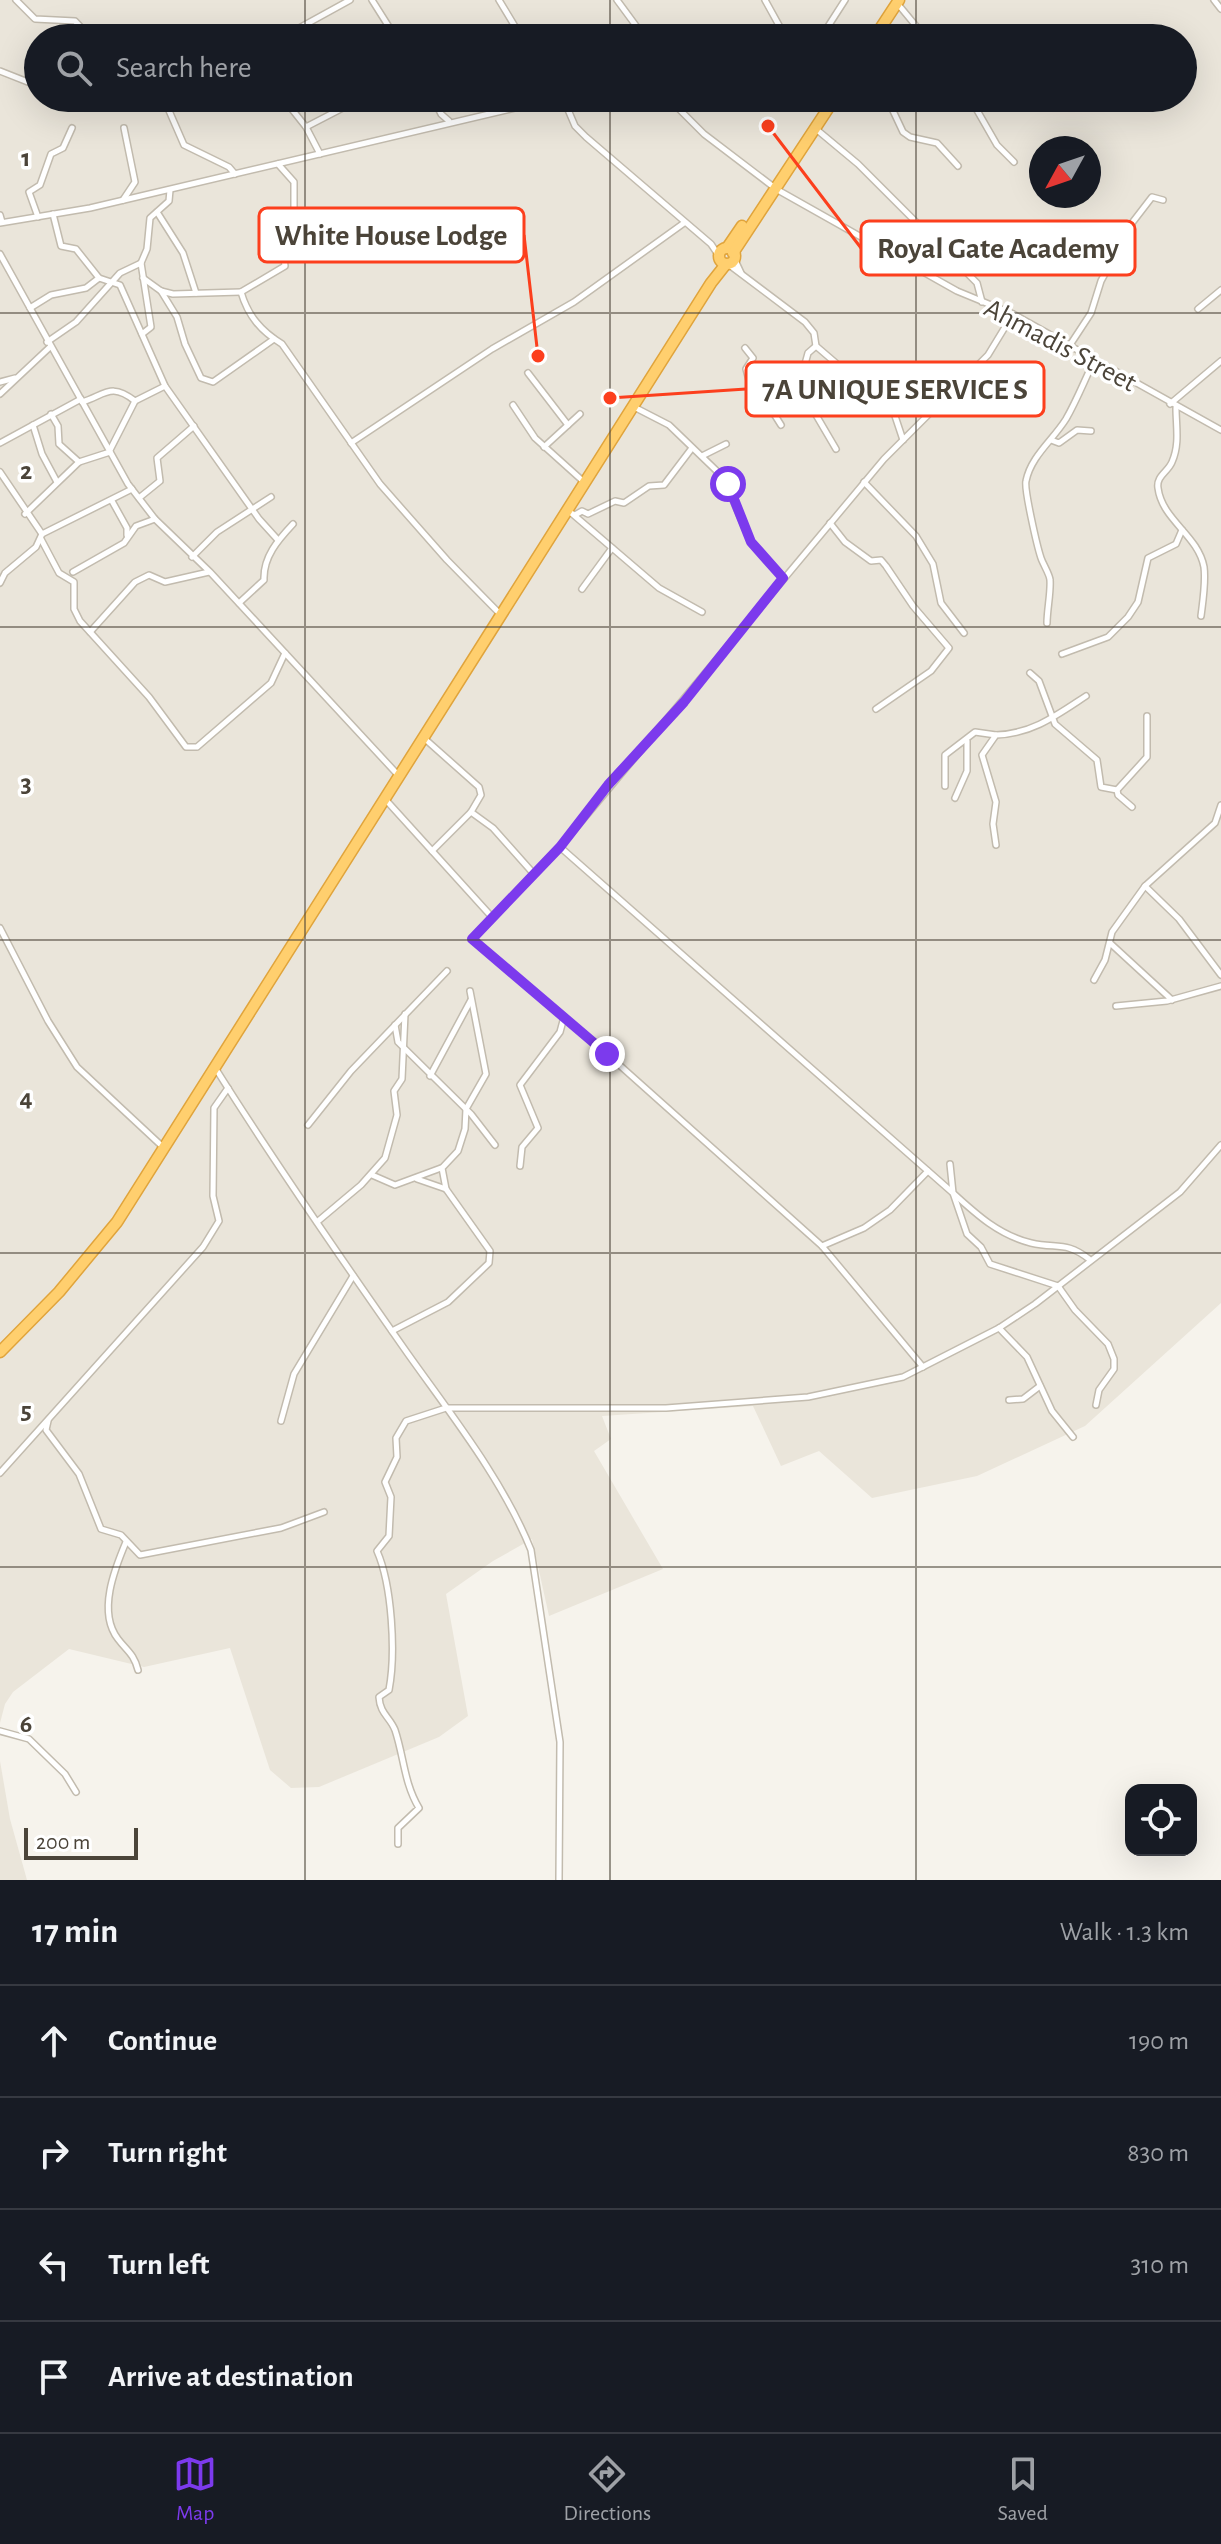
<!DOCTYPE html>
<meta charset="utf-8">
<style>
:root{--surface:#171b24;--page:#20242c;--text:#f1f3f6;--muted:#9ea1a6;--line:#363941;--accent:#7c3aed}
body{margin:0;font-family:"Alegreya Sans",sans-serif;background:var(--page);color:var(--text)}
.controls{position:absolute;right:24px;bottom:24px;display:grid;overflow:hidden;border-radius:16px;box-shadow:0 8px 32px #0002}
.controls button{width:72px;height:72px;display:grid;place-items:center;padding:0;border:0;border-bottom:2px solid var(--line);background:var(--surface);color:var(--text);font:40px sans-serif}
.compass{position:absolute;left:1029px;top:136px;width:72px;height:72px;border-radius:50%;background:var(--surface);box-shadow:0 8px 32px #0002;rotate:230deg}
.scale{position:absolute;left:24px;bottom:20px;width:114px;box-sizing:border-box;padding-left:8px;border:4px solid #4b4439;border-top:0;font-size:22px;line-height:28px;white-space:nowrap;color:#4b4439;-webkit-text-stroke:6px #fff;paint-order:stroke}
.stop{position:absolute;width:24px;height:24px;margin:-18px;border:6px solid #7c3aed;border-radius:50%;background:#fff}
.stop.end{background:#7c3aed;border-color:#fff;box-shadow:0 2px 8px #0008}
.list{margin:0;padding:0;list-style:none}
h2{display:flex;justify-content:space-between;align-items:center;height:104px;margin:0;padding:0 32px;font-size:34px}
h2 small{font-size:26px;font-weight:400;color:var(--muted)}
.list li{display:grid;grid-template-columns:52px 1fr auto;gap:24px;align-items:center;box-sizing:border-box;height:112px;padding:0 32px;border-top:2px solid var(--line)}
.list b{display:block;font-size:30px;white-space:nowrap}
.list em{font-size:26px;font-style:normal;color:var(--muted)}
.icon{flex:none;width:44px;height:44px;fill:none;stroke:currentColor;stroke-width:2;stroke-linecap:round;stroke-linejoin:round}
.map{position:relative;flex:none;width:1221px;height:1880px;overflow:hidden}
.search{position:absolute;background:var(--surface);box-shadow:0 8px 32px #0002;left:24px;right:24px;top:24px;height:88px;display:flex;align-items:center;gap:20px;box-sizing:border-box;padding:0 28px;border-radius:44px;color:var(--muted);font-size:30px}
.sheet{height:552px;background:var(--surface)}
nav{display:flex;justify-content:space-around;align-items:center;box-sizing:border-box;height:112px;border-top:2px solid var(--line);background:var(--surface);font-size:22px;color:var(--muted)}
nav a{display:grid;justify-items:center;gap:4px}
nav .on{color:var(--accent)}
.map>svg:first-child{display:block}
</style>
<div class="map">
<svg width="1221" height="1880" viewBox="0 0 1221 1880">
<rect width="100%" height="100%" fill="#f6f3ec"/>
<g fill="#eae5da" fill-rule="evenodd">
<path d="M0,0H1221V1303L1085,1426L977,1476L872,1498L819,1451L781,1466L753,1406L602,1416L611,1439L594,1451L663,1569L549,1616L532,1539L493,1561L446,1594L468,1716L439,1737L319,1787L291,1788L270,1770L230,1648L144,1667L69,1649L13,1692L5,1704L0,1723ZM38,38H1183V98H38ZM1041,148H1089V196H1041Z"/>
<polygon points="0,1761 10,1819 27,1880 0,1880"/>
</g>
<g fill="none" stroke-linecap="round" stroke-linejoin="round">
<defs>
<g id="minor">
<polyline points="16,0 35,19 75,21 91,38"/>
<polyline points="372,0 396,38"/>
<polyline points="499,0 522,38"/>
<polyline points="617,0 645,38"/>
<polyline points="765,0 786,38"/>
<polyline points="1214,0 1221,9"/>
<polyline points="897,3 926,38"/>
<polyline points="281,38 350,0"/>
<polyline points="812,38 827,28 845,0"/>
<polyline points="0,71 38,86"/>
<polyline points="169,98 167,106 184,145 229,167 235,174"/>
<polyline points="283,98 306,127 320,154"/>
<polyline points="433,98 441,114 449,121"/>
<polyline points="563,98 575,126 586,137 711,244 719,256"/>
<polyline points="668,98 704,134 771,185"/>
<polyline points="887,98 903,132 910,137 937,143 958,166"/>
<polyline points="970,98 997,145 1014,162"/>
<polyline points="306,127 362,98"/>
<polyline points="816,129 858,164 977,283 982,302"/>
<path d="M278,164L294,182V235L284,258L285,266L241,292C248,316 261,331 282,344L380,484L447,560L501,615"/>
<polyline points="776,189 957,291 1013,314 1221,430"/>
<polyline points="123,200 135,182 124,128"/>
<polyline points="157,212 183,253 196,293"/>
<polyline points="53,214 61,246 76,249 99,278 120,285 165,386 259,519 278,540"/>
<polyline points="0,215 2,222"/>
<polyline points="38,217 29,192 40,185 51,154 63,148 72,128"/>
<polyline points="0,223 90,208 553,99 596,98"/>
<polyline points="0,254 128,484 155,519 210,572 399,776"/>
<polyline points="734,258 741,273"/>
<polyline points="141,263 151,327 142,334"/>
<polyline points="728,264 805,322 814,333 816,346 894,413 903,440"/>
<polyline points="143,278 161,291 173,294 241,292"/>
<polyline points="161,291 177,317 185,344 201,378 213,382 274,339"/>
<polyline points="30,308 51,295 86,288 99,278"/>
<polyline points="1198,309 1221,290"/>
<polyline points="47,342 76,322 120,273 141,263 147,249 150,218 169,201 170,190"/>
<polyline points="1070,345 1091,313 1101,281 1132,223 1152,197 1163,200"/>
<polyline points="816,346 808,353 799,386 836,449"/>
<polyline points="745,348 753,358 746,369 750,384 769,406"/>
<polyline points="528,373 568,425"/>
<polyline points="0,382 15,378"/>
<polyline points="0,394 50,347"/>
<path d="M82,402C105,395 111,382 135,401"/>
<polyline points="1170,404 1221,361"/>
<polyline points="513,405 535,438 584,482"/>
<polyline points="634,407 669,425 723,477 751,542 783,578"/>
<path d="M1176,408C1176,426 1180,444 1172,462C1168,472 1156,476 1158,488C1162,520 1198,535 1204,567C1206,582 1203,600 1201,616"/>
<polyline points="51,414 58,426 59,444 79,462"/>
<polyline points="33,425 42,454 57,482"/>
<polyline points="781,425 769,406 799,386"/>
<polyline points="1051,440 1059,443 1077,430 1091,431"/>
<polyline points="0,443 81,399"/>
<polyline points="351,443 492,349 574,302 684,223"/>
<polyline points="544,447 580,414"/>
<polyline points="110,450 135,401 165,386"/>
<polyline points="702,456 726,444"/>
<polyline points="0,472 42,534"/>
<polyline points="864,482 916,536 933,564 941,603 964,633"/>
<polyline points="139,498 160,481 157,458 194,426"/>
<polyline points="112,501 127,528 127,535"/>
<polyline points="569,511 659,588 702,612"/>
<polyline points="25,514 79,462 110,452"/>
<polyline points="575,515 582,511 588,514 615,501 624,503 649,486 664,485 692,448"/>
<polyline points="830,523 845,542 871,561 881,560 886,566 913,606 949,648 931,671 876,709"/>
<polyline points="41,539 59,573 74,582 74,609 80,621 149,697 186,747 197,747 271,683 285,653"/>
<polyline points="192,557 217,532 271,497"/>
<polyline points="73,572 124,543 136,526 155,519"/>
<polyline points="0,583 5,573 36,547 42,534 132,489"/>
<polyline points="582,589 612,548"/>
<path d="M239,603L264,580C263,557 278,540 293,524"/>
<path d="M1047,623C1047,610 1051,592 1050,580C1050,575 1043,564 1041,558C1037,546 1024,489 1026,481C1031,456 1053,440 1066,419C1077,400 1085,379 1095,359"/>
<polyline points="90,632 135,582 149,575 165,582 209,572"/>
<polyline points="1062,654 1108,637 1128,617 1138,602 1148,558 1176,544 1182,530"/>
<polyline points="1030,673 1039,681 1055,724 1097,760 1101,787 1117,790"/>
<polyline points="425,739 479,787 481,795 471,812 493,828 533,873"/>
<polyline points="945,786 945,755 975,732 996,735"/>
<polyline points="955,798 967,771 967,741"/>
<polyline points="385,799 491,916"/>
<polyline points="1132,807 1118,795 1117,790 1147,757 1147,716"/>
<path d="M996,845L993,824L996,802L982,755L996,735C1032,734 1057,715 1086,696"/>
<polyline points="560,847 953,1193 967,1234 981,1247 990,1264 1058,1286 1075,1310 1108,1344 1114,1359 1114,1369 1099,1390 1096,1405"/>
<polyline points="432,851 471,812"/>
<polyline points="1145,886 1179,919 1221,975"/>
<polyline points="0,928 48,1021 77,1067 164,1148"/>
<polyline points="1110,943 1172,1000"/>
<polyline points="1094,980 1105,960 1112,932 1145,886 1215,823 1221,805"/>
<polyline points="1116,1006 1167,1001 1221,986"/>
<polyline points="395,1025 398,1042 471,1114 495,1145"/>
<path d="M214,1066C276,1165 342,1260 408,1354C452,1416 503,1480 531,1550L560,1742L559,1880"/>
<polyline points="430,1076 471,1000"/>
<polyline points="308,1125 351,1071 447,971"/>
<path d="M950,1164L953,1193C977,1215 999,1235 1031,1243C1057,1249 1066,1241 1089,1259"/>
<polyline points="520,1166 522,1147 538,1128 520,1085 560,1032 564,1017"/>
<polyline points="372,1175 395,1185 441,1168"/>
<polyline points="446,1189 442,1168 458,1151 465,1129 466,1109 486,1074 470,991"/>
<polyline points="317,1222 361,1185 385,1158 397,1115 394,1091 402,1079 405,1014"/>
<polyline points="822,1246 864,1228 890,1210 928,1171"/>
<polyline points="999,1328 1027,1357 1052,1411 1073,1437"/>
<polyline points="392,1331 448,1302 489,1263 490,1251 446,1189 417,1179"/>
<polyline points="923,1367 822,1246 607,1054 472,939 560,847 884,459 988,355 1013,314"/>
<polyline points="1009,1400 1023,1399 1040,1386"/>
<polyline points="48,1421 46,1430 79,1474 101,1529 121,1535 140,1555 281,1528 324,1512"/>
<polyline points="281,1421 294,1374 353,1276"/>
<polyline points="0,1473 203,1247 219,1221 213,1196 214,1108 228,1088"/>
<path d="M126,1542C115,1568 97,1612 118,1639C127,1651 134,1654 138,1670"/>
<polyline points="0,1731 29,1739 65,1774 76,1792"/>
<path d="M398,1844V1828L419,1808C404,1783 404,1757 395,1730C390,1717 380,1714 379,1697L389,1690C396,1653 392,1585 377,1551L389,1536L391,1497L385,1482L397,1457L396,1438L406,1421L446,1408H666L808,1397L903,1377L999,1328L1035,1304L1180,1192L1221,1145"/>
</g>
<g id="highway">
<polyline points="874,38 899,0"/>
<polyline points="727,248 742,226"/>
<circle cx="727" cy="256" r="8"/>
<polyline points="733,253 835,98"/>
<polyline points="0,1352 59,1292 117,1222 711,283 726,264"/>
</g>
</defs>
<use href="#minor" stroke="#c2bbae" stroke-width="8"/>
<use href="#highway" stroke="#e0a43c" stroke-width="13"/>
<use href="#minor" stroke="#fff" stroke-width="5"/>
<use href="#highway" stroke="#ffcf6e" stroke-width="10"/>
</g>
<g fill="none" stroke-linecap="round" stroke-linejoin="round">
<polyline stroke="#7c3aed" stroke-width="10" points="607,1054 472,939 560,847 608,785 684,702 783,578 751,542 728,484"/>
</g>
<path fill="none" stroke="#4b4439" stroke-width="2" stroke-opacity="0.55" d="M305,0V38M610,0V38M916,0V38M305,98V1880M610,98V1880M916,98V1880M0,313H1221M0,627H1221M0,940H1221M0,1253H1221M0,1567H1221"/>
<g text-anchor="middle" stroke-width="7" stroke-linejoin="round" paint-order="stroke">
<g font-size="28" fill="#4b4439" stroke="#fff">
<text transform="translate(1061 344) rotate(28)" y="10">Ahmadis Street</text>
</g>
</g>
<g font-size="26" text-anchor="middle" font-weight="bold" fill="#4b4439" stroke="#fff" stroke-width="7" stroke-linejoin="round" paint-order="stroke">
<text x="26" y="166">1</text>
<text x="26" y="479">2</text>
<text x="26" y="792">3</text>
<text x="26" y="1106">4</text>
<text x="26" y="1419">5</text>
<text x="26" y="1732">6</text>
</g>
<path fill="none" stroke="#fc3f1d" stroke-width="3" d="M538 356L524 235M768 126L861 248M610 398L746 389"/>
<g fill="#fc3f1d" stroke="#fff" stroke-width="3">
<circle cx="538" cy="356" r="8"/>
<circle cx="768" cy="126" r="8"/>
<circle cx="610" cy="398" r="8"/>
</g>
<g fill="#fff" stroke="#fc3f1d" stroke-width="3">
<rect x="259" y="208" width="265" height="54" rx="8"/>
<rect x="861" y="221" width="274" height="54" rx="8"/>
<rect x="746" y="362" width="298" height="54" rx="8"/>
</g>
<g font-size="30" text-anchor="middle" font-weight="bold" fill="#4b4439">
<text x="391" y="245">White House Lodge</text>
<text x="998" y="258">Royal Gate Academy</text>
<text x="895" y="399">7A UNIQUE SERVICE S</text>
</g>
</svg>
<div class="controls">
<button><svg class="icon" aria-label="locate" viewBox="0 0 24 24"><circle cx="12" cy="12" r="6"/><path d="M12 2v4M12 18v4M2 12h4M18 12h4"/></svg></button>
</div>
<svg class="compass" viewBox="-18 -18 36 36"><path d="M0-13l5 13h-10z" fill="#e53935"/><path d="M0 13l5-13h-10z" fill="#9ea1a6"/></svg>
<div class="scale">200 m</div>
<div class="stop" style="left:728px;top:484px"></div>
<div class="stop end" style="left:607px;top:1054px"></div>
<div class="search"><svg class="icon" aria-label="search" viewBox="0 0 24 24"><circle cx="10" cy="10" r="6"/><path d="M15 15l6 6"/></svg>Search here</div>
</div>
<section class="sheet">
<h2>17 min<small>Walk · 1.3 km</small></h2>
<ul class="list">
<li><svg class="icon" aria-label="ahead" viewBox="0 0 24 24"><path d="M12 20V5M6 11l6-6 6 6"/></svg><div><b>Continue</b></div><em>190 m</em></li>
<li><svg class="icon" aria-label="right" viewBox="0 0 24 24"><path d="M7 20v-9h11M14 6l5 5-5 5"/></svg><div><b>Turn right</b></div><em>830 m</em></li>
<li><svg class="icon" aria-label="left" viewBox="0 0 24 24"><path d="M17 20v-9H6M10 6l-5 5 5 5"/></svg><div><b>Turn left</b></div><em>310 m</em></li>
<li><svg class="icon" aria-label="arrive" viewBox="0 0 24 24"><path d="M6 21V4h12l-3 4 3 4H6"/></svg><div><b>Arrive at destination</b></div></li>
</ul>
</section>
<nav>
<a class="on"><svg class="icon" aria-label="map" viewBox="0 0 24 24"><path d="M3 6l6-2 6 2 6-2v14l-6 2-6-2-6 2zM9 4v14M15 6v14"/></svg>Map</a>
<a><svg class="icon" aria-label="directions" viewBox="0 0 24 24"><path d="M12 3l9 9-9 9-9-9zM9 14v-3h6M13 9l2 2-2 2"/></svg>Directions</a>
<a><svg class="icon" aria-label="saved" viewBox="0 0 24 24"><path d="M7 4h10v16l-5-4-5 4z"/></svg>Saved</a>
</nav>
